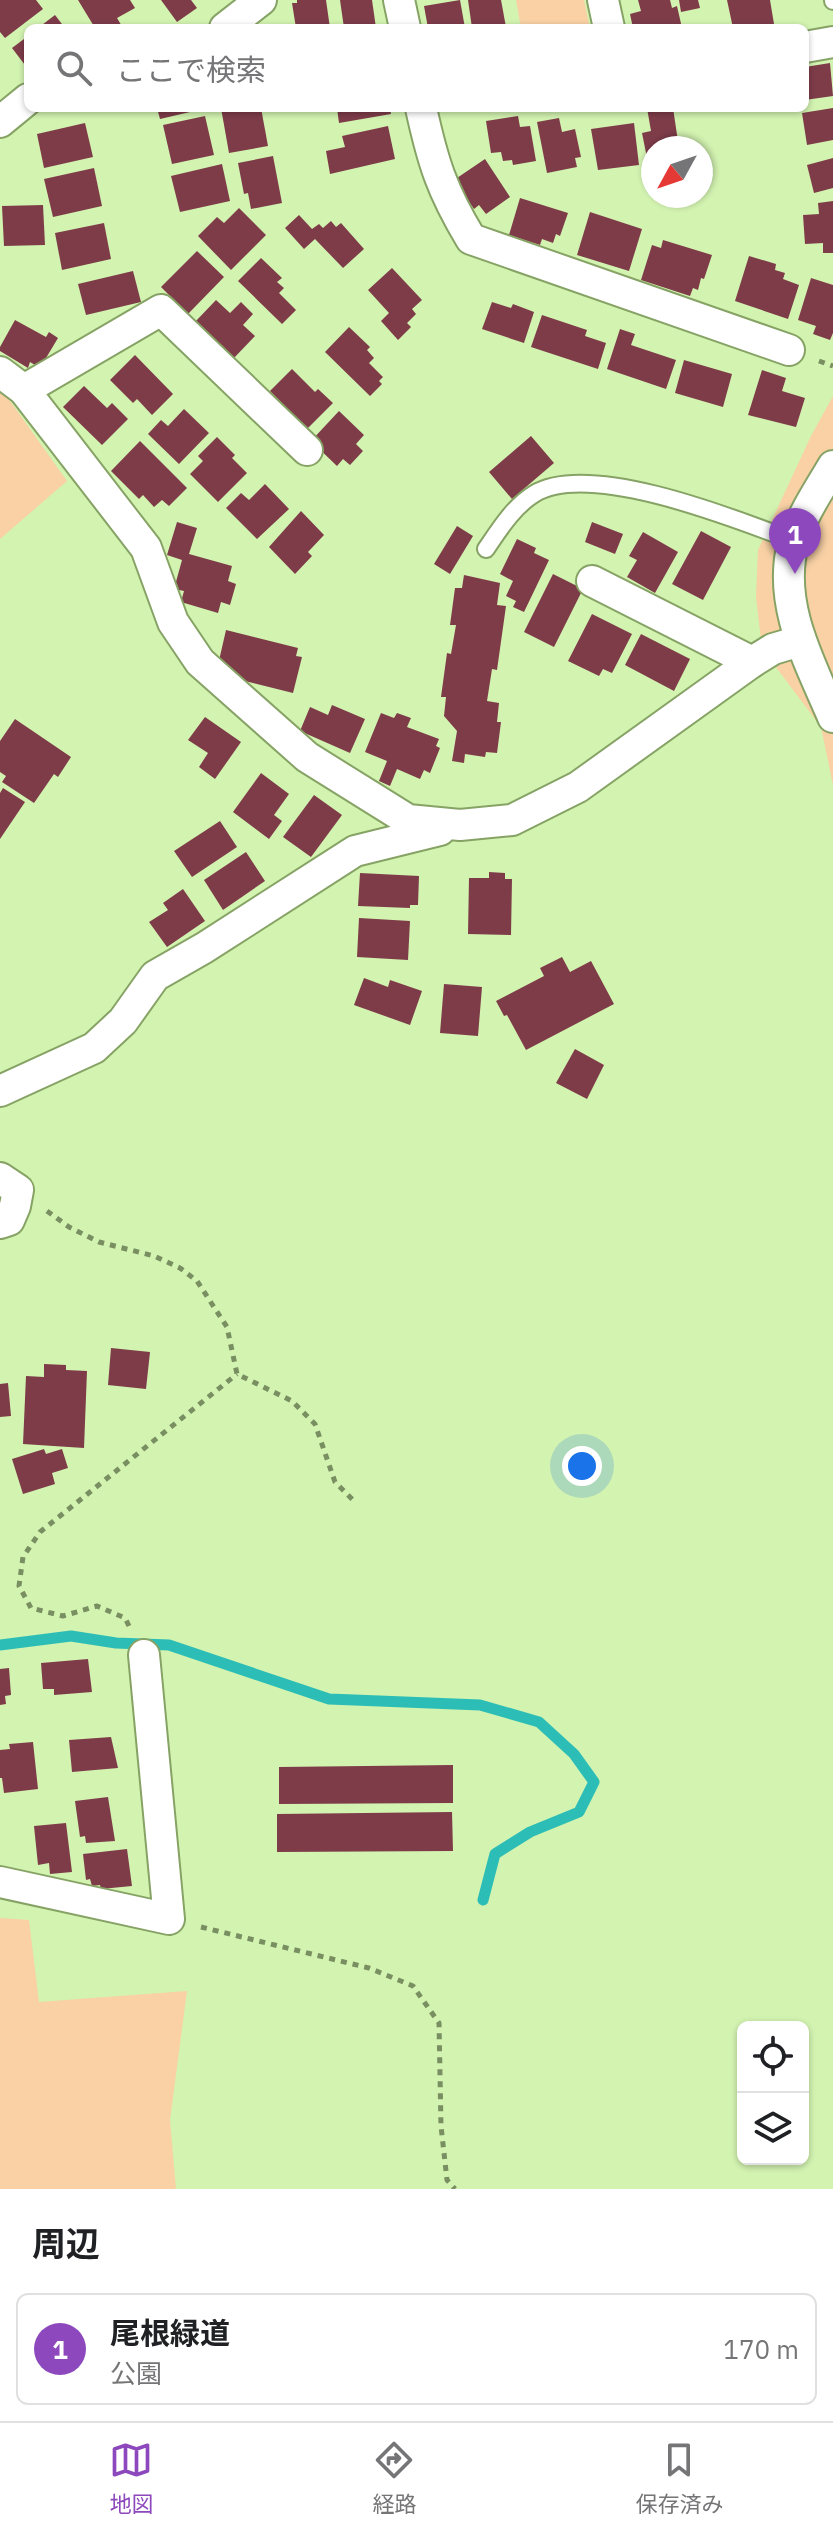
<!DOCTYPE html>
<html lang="ja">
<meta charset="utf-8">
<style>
:root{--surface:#fff;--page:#f2f2f2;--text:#202124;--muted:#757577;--line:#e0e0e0;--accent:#8c48bc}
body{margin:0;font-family:"IBM Plex Sans","Noto Sans JP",sans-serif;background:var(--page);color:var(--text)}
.controls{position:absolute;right:24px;bottom:24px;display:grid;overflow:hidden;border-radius:12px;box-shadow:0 2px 6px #0004}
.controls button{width:72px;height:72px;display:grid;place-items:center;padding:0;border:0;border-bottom:2px solid var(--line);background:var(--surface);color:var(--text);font:40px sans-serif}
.compass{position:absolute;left:641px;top:136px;width:72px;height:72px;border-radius:50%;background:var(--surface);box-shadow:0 2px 6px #0004;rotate:230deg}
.you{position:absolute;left:582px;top:1466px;width:28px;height:28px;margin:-20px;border:6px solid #fff;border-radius:50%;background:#1a73e8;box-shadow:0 0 0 12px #1a73e833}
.badge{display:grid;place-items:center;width:52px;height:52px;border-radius:50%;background:var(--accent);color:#fff;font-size:26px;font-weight:700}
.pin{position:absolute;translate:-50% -66px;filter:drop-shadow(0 2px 4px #0008)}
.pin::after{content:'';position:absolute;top:42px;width:28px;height:24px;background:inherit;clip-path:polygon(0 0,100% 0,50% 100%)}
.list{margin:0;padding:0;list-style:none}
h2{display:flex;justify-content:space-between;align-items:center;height:104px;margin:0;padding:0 32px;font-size:34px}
h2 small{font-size:26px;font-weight:400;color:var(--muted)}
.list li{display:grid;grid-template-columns:52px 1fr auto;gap:24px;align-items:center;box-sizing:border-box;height:112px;margin:0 16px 16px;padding:0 16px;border:2px solid var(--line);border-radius:12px}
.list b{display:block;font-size:30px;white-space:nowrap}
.list p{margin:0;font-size:26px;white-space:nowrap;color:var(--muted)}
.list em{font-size:26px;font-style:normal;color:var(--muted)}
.icon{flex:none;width:44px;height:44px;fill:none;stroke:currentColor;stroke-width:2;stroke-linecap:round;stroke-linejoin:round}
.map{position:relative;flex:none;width:833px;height:2189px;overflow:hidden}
.search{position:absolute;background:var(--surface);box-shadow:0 2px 6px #0004;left:24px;right:24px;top:24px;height:88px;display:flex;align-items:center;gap:20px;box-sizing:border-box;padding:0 28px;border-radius:12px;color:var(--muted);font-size:30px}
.sheet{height:232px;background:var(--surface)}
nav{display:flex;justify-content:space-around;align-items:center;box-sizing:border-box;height:112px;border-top:2px solid var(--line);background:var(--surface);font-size:22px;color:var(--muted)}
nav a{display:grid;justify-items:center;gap:4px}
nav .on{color:var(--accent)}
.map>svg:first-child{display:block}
</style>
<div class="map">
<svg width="833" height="2189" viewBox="0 0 833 2189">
<rect width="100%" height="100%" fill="#d3f3b1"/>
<g fill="#f9d1a5">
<polygon points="516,0 584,0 590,28 521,28"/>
<polygon points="3,391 67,481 0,539 0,392"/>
<polygon points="833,396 833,785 821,727 772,662 761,640 756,597 758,550 811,436"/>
<polygon points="0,1918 29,1920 39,2002 187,1991 170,2120 176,2189 0,2189"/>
</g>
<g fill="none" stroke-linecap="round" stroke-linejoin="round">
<polyline stroke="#2cbeb6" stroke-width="11" points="0,1645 71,1636 116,1643 169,1645 329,1699 480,1705 539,1722 574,1754 594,1782 579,1812 530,1832 495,1854 483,1900"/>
</g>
<g fill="#7e3c49">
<polygon points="0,0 36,0 43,9 5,38 0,32"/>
<polygon points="78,0 130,0 135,8 117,18 123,28 95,28"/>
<polygon points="161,0 191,0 197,8 177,22"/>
<polygon points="297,0 326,0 330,28 296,28 292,3 297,3"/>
<polygon points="340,0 372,0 376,28 344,28"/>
<polygon points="460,0 465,28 428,28 424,6"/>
<polygon points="468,0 501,0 506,27 472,28"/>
<polygon points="638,0 670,0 672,8 677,6 682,28 633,28 630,14 641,11"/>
<polygon points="679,0 698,0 700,8 681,12"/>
<polygon points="727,0 770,0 774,24 754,28 733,28"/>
<polygon points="55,15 65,28 38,28"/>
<polygon points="28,36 28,69 12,48"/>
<polygon points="830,63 833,96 805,100 805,67"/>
<polygon points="157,108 203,108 203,109 160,119"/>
<polygon points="221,108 261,108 268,146 229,153"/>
<polygon points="337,108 390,108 391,114 339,123"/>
<polygon points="647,108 673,108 679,148 653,148 653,162 648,163 642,133 651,131"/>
<polygon points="833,108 833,140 807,145 802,113"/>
<polygon points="205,116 214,155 172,164 163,125"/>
<polygon points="518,116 520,127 530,126 536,161 513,165 512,160 503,161 501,152 491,153 486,121"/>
<polygon points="559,118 562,132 575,129 581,157 575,158 577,167 547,173 537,122"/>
<polygon points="85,123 93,157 44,168 37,134"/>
<polygon points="634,123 639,165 598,170 591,129"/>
<polygon points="388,126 395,159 330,174 326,151 345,147 342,136"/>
<polygon points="273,156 282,203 251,209 248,193 244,194 238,163"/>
<polygon points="833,158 833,188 814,193 807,165"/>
<polygon points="485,159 510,197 486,214 479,205 474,209 454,180"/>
<polygon points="222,164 230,201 180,212 171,176"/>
<polygon points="94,168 102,206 53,217 44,179"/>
<polygon points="520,198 568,213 560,236 556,234 553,243 542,239 540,245 509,235"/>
<polygon points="833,201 833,253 823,253 823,243 805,244 803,215 819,214 818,203"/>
<polygon points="43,205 45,245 4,246 2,206"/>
<polygon points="239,208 266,235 231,270 198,236 217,217 224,223"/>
<polygon points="590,212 642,229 629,271 577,255"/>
<polygon points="299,215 312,229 319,224 323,228 331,221 336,227 341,223 364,249 343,268 315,239 304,249 285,228"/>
<polygon points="104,223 111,259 62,270 55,233"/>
<polygon points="663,240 712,255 704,279 701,278 698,290 693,288 690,296 641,280 652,245 661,248"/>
<polygon points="197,251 224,277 188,314 161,287"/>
<polygon points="749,256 776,264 775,270 785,273 783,279 799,285 788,319 735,301"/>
<polygon points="261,258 282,278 277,282 284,288 279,293 296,310 282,324 238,281"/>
<polygon points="392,268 422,300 412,309 416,314 407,323 411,327 398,340 381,321 389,313 368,290"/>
<polygon points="133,271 141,302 86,315 78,284"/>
<polygon points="811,278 833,285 833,333 830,340 813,334 816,326 798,320"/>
<polygon points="216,300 230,313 241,302 253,314 243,325 255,336 233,359 195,322"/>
<polygon points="492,302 511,308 513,304 534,312 524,343 482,329"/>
<polygon points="542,315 587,330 585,336 606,343 598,369 531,347"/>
<polygon points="15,320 46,337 49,332 58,338 40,368 30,362 28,368 0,351 0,347"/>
<polygon points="349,327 370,347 367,350 374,358 369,363 383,377 379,381 382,384 370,396 325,352"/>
<polygon points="620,329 635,334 631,345 676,360 666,389 607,369"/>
<polygon points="135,355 173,394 152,415 137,399 133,403 110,380"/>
<polygon points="684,360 732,374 723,407 675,393"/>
<polygon points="292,369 315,392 318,389 333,403 307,429 270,391"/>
<polygon points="762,370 786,378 782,391 805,398 796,427 748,415"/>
<polygon points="84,386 107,408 112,403 128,419 102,445 63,407"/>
<polygon points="184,409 209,433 179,464 148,434 161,420 168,426"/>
<polygon points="339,411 364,435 356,444 363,451 350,465 343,459 337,466 311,441"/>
<polygon points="531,436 554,463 512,499 489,472"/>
<polygon points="217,437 235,455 232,458 247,473 218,502 190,474 203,461 198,456"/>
<polygon points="140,441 187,488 169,506 162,500 154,507 143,495 139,499 111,471"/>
<polygon points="265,484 289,509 257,539 226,508 241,493 249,500"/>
<polygon points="301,511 324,535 308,552 312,556 295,574 269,547"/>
<polygon points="177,522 197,528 189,554 232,566 228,581 236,584 230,605 221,602 218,613 181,602 184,591 174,589 182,560 167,555"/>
<polygon points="592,522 623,534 615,554 585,542"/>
<polygon points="457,526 473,536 450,574 434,564"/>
<polygon points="701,531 731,547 703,600 672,584"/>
<polygon points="643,532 678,552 655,593 627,577 637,560 629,556"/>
<polygon points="517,539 536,548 534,553 549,560 524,612 513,607 516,601 506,596 513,581 500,574"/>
<polygon points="553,574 583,589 554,647 524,632"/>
<polygon points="464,575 500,583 497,605 506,606 497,670 492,669 487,701 499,703 497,722 501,722 497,753 486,752 485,757 465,754 464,763 452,761 457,731 444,716 446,697 441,697 447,653 451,654 456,625 450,625 455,588 462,588"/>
<polygon points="592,614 632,634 612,673 603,669 599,676 568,661"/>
<polygon points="226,630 298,648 296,656 302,657 293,693 225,676 218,665"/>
<polygon points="641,634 690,659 674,691 625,665"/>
<polygon points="332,705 365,719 350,753 300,731 310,707 328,715"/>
<polygon points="381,713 394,718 397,713 411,718 407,727 439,739 436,746 440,748 430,773 424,770 420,779 397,769 390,786 379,781 387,761 365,752"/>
<polygon points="205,717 241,742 215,779 199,767 208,753 188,740"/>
<polygon points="15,719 71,757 58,777 54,774 34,803 2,782 6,776 0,772 0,741"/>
<polygon points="261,773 289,794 274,815 282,821 269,839 233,812"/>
<polygon points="3,788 25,802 0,839 0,793"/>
<polygon points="314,795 342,815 311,857 283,837"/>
<polygon points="220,821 237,847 192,877 174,851"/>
<polygon points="246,852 265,881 223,910 204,880"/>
<polygon points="489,872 505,873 505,879 512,879 511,935 468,934 469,878 489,878"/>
<polygon points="360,873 419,876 418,905 410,905 410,908 358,906"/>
<polygon points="183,889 205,921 167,947 149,922 168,910 163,903"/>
<polygon points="359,918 410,921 408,960 357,957"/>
<polygon points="562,957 570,972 591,961 614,1004 526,1050 507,1015 504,1016 496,1001 544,976 540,968"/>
<polygon points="364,978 388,987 390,980 422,991 410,1025 354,1005"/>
<polygon points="444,984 482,987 478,1036 440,1033"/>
<polygon points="575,1049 604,1065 587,1099 556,1083"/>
<polygon points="111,1348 150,1352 146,1389 108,1385"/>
<polygon points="44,1364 66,1365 66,1370 87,1371 84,1448 23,1444 26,1376 44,1377"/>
<polygon points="8,1383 11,1416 0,1417 0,1384"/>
<polygon points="44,1449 46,1454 62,1449 68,1468 52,1473 55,1484 23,1494 12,1459"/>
<polygon points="88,1659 92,1692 54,1695 54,1689 43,1689 41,1663"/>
<polygon points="9,1668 11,1695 5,1696 6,1704 0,1705 0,1669"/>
<polygon points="111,1737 118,1768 72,1772 69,1740"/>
<polygon points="33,1742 38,1789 4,1793 2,1778 0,1778 0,1750 10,1749 9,1744"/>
<polygon points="453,1765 453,1803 279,1804 279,1767"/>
<polygon points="108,1797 115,1841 86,1843 85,1836 80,1837 75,1801"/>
<polygon points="452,1812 453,1851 277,1852 277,1814"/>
<polygon points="66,1823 72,1872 50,1874 49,1863 38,1865 34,1826"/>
<polygon points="127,1849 132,1886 101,1889 100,1885 92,1886 90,1879 86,1880 83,1854"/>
</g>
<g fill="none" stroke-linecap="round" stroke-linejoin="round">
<defs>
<g id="service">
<polyline points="833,0 833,1"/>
<path d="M486,549C499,530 513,507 534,494C589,460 736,519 794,541"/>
</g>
<g id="minor">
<polyline points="399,0 405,28"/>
<polyline points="603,0 609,28"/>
<polyline points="225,28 261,0"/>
<polyline points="805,47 833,42"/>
<path d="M421,108C433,163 442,191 471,239L789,350"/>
<polyline points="0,122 28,99"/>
<polyline points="0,372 24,390 146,548 173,622 200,662 307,757 408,820 460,825 512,820 578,787 752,662 773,649 800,641"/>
<polyline points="24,390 161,310 307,450"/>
<path d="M833,466C819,490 801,516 793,544C777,604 810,663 833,717"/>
<polyline points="592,581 752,662"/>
<polyline points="0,1091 94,1048 123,1021 155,976 204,948 355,851 440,830"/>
<polyline points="0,1178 18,1190 15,1206 9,1220 0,1223"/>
<polyline points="0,1882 169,1919 144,1655"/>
</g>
</defs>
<use href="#service" stroke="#86a365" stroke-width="20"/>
<use href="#minor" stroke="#86a365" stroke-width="34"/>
<g stroke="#798f61" stroke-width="5" stroke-dasharray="6 6" stroke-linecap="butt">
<polyline points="819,361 833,366"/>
<polyline points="47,1211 69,1227 99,1242 154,1256 180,1268 197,1281 227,1327 237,1374 292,1401 315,1424 335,1482 356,1503"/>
<polyline points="129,1626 125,1618 97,1606 63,1616 31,1608 19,1586 23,1557 40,1532 237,1374"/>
<polyline points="201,1927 369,1968 413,1986 439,2023 441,2126 447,2180 455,2189"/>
</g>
<use href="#service" stroke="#fff" stroke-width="16"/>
<use href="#minor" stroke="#fff" stroke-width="30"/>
</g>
</svg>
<div class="controls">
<button><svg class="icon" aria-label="locate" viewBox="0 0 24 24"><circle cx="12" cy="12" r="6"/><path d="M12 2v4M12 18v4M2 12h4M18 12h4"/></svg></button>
<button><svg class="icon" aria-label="layers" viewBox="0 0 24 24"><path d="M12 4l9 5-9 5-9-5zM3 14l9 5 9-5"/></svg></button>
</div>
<svg class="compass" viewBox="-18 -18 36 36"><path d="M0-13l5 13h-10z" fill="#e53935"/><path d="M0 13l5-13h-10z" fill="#757577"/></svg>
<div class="you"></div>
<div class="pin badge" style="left:795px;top:574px">1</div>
<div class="search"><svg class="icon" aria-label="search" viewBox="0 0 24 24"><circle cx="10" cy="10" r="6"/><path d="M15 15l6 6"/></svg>ここで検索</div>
</div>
<section class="sheet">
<h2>周辺<small></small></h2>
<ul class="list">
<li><span class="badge">1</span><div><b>尾根緑道</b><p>公園</p></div><em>170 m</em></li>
</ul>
</section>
<nav>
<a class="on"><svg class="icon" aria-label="map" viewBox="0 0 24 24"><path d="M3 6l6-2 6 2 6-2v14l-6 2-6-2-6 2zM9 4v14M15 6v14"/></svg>地図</a>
<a><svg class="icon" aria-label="directions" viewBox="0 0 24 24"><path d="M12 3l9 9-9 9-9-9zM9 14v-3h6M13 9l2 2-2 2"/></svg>経路</a>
<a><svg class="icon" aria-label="saved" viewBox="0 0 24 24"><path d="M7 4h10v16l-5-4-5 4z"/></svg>保存済み</a>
</nav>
